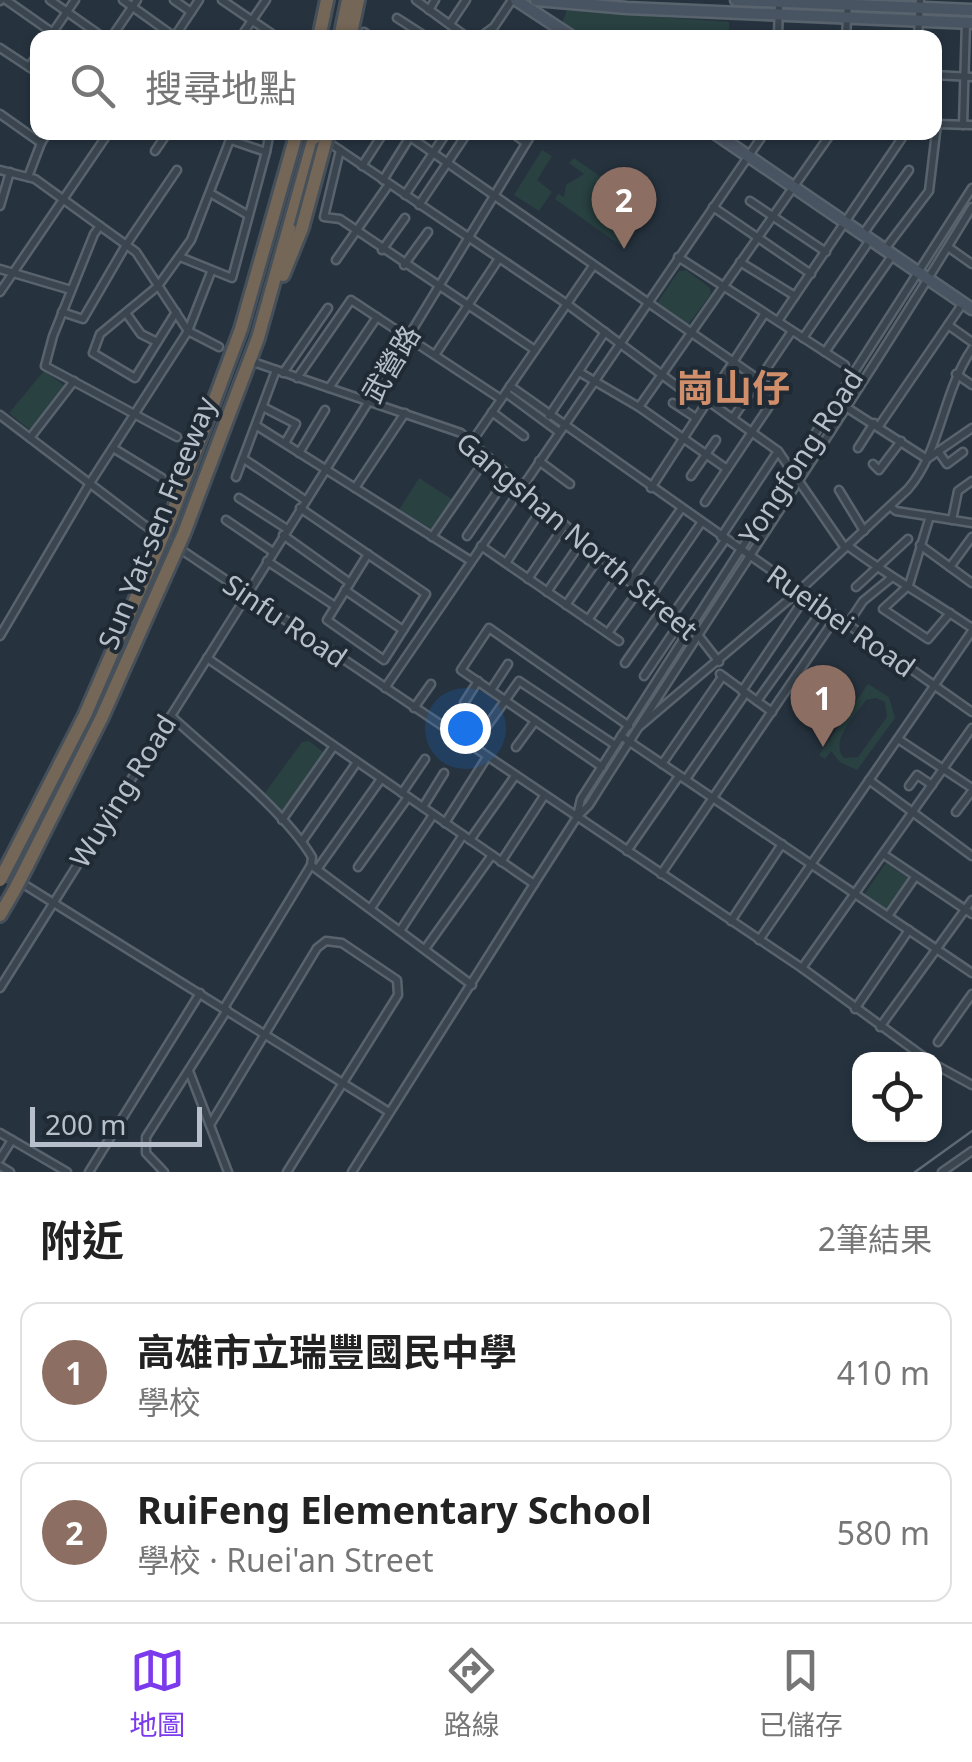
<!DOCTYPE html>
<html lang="zh-TW">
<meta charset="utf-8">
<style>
:root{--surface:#fff;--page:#f2f2f2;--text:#222;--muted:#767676;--line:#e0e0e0;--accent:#7c3aed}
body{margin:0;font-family:"Noto Sans","Noto Sans TC",sans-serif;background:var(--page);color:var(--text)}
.controls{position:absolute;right:30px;bottom:30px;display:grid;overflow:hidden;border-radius:20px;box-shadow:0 2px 8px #0004}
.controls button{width:90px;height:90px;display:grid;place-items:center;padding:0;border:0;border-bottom:2px solid var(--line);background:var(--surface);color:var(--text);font:50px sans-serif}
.scale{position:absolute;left:30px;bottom:25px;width:172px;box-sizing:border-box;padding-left:10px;border:5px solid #b7c0ca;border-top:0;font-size:28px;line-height:35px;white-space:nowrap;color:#b7c0ca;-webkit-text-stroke:8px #1f2a34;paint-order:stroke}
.you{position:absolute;left:465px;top:728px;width:35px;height:35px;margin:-25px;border:8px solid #fff;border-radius:50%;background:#1a73e8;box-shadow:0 0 0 15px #1a73e833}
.badge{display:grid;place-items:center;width:65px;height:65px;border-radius:50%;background:var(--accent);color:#fff;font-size:32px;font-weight:700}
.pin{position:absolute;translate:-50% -82px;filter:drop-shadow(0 2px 5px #0008)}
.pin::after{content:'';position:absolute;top:52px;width:35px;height:30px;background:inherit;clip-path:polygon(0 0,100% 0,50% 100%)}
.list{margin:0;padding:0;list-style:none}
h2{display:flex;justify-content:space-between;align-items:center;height:130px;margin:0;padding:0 40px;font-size:42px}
h2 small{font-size:32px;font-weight:400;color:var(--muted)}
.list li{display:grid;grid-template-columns:65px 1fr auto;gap:30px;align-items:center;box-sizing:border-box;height:140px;margin:0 20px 20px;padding:0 20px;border:2px solid var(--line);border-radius:20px}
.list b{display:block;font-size:38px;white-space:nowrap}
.list p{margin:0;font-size:32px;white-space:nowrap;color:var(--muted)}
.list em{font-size:32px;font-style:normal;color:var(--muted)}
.icon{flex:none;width:55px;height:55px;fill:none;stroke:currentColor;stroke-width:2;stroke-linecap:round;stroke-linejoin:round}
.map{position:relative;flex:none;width:972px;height:1172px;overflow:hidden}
.search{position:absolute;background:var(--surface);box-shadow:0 2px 8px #0004;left:30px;right:30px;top:30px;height:110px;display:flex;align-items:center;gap:25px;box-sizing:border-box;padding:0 35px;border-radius:20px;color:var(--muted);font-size:38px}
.sheet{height:450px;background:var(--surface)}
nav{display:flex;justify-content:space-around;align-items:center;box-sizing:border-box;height:140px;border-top:2px solid var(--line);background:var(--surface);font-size:28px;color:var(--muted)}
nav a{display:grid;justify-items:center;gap:5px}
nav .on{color:var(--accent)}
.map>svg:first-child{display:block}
</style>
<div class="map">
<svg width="972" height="1172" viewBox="0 0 972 1172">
<rect width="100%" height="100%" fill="#26333f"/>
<g fill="#294141" fill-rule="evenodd">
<polygon points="567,10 729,22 729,37 583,37 562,23"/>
<polygon points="542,150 552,156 537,180 552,192 539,211 514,195"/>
<polygon points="574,158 647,209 644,215 638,212 639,227 622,236 625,239 620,245 555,199 558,194 564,197 566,185 584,174 569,163"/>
<polygon points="686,270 710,288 711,294 687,326 657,303 679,271"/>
<polygon points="44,371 65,386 30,430 9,413"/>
<polygon points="419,478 453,500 432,529 399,510"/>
<path d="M868,684L889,697L895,718L857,770L840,762L831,751L825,759L819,755ZM876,698L885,702L887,717L858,757L844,758C829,741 855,716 866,700Z"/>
<polygon points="309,741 323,752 323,756 281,813 266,798 265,793 302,742"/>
<polygon points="886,863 911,880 888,914 863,896"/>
</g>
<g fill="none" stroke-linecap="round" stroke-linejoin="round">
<defs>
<g id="street">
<polyline points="6,0 53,33"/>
<polyline points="50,0 104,38"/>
<polyline points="123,0 176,38"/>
<polyline points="174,0 191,12"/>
<polyline points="222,0 278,38"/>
<polyline points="416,0 468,38"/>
<polyline points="0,1 1,0"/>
<polyline points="429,10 435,0"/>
<polyline points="397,18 428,38"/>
<polyline points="450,24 466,0"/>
<polyline points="364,32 371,38"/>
<polyline points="175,36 199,0"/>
<polyline points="49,38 75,0"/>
<polyline points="111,38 137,0"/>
<polyline points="240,38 266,0"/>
<polyline points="479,38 494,27 512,0"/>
<polyline points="778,38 779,0"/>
<polyline points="846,38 848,1"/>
<polyline points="918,38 920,0"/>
<polyline points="0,48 38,73"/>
<polyline points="29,67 38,54"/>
<polyline points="934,75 972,77"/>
<polyline points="0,114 41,143 28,177"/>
<polyline points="936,124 972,125"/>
<polyline points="963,125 966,22"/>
<polyline points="403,132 778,393 705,502"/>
<polyline points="511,132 526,143"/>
<polyline points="325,140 567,304 681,389 708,401 778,451 845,548"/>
<polyline points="41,143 48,132"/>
<polyline points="340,150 324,217 340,219 535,350"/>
<polyline points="155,151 168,132"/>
<polyline points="266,152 270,132"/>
<polyline points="362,166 384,132"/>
<polyline points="0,170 35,179 136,252 188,331 219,347"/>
<polyline points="383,180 413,132"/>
<polyline points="210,193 248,215"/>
<polyline points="405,195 447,132"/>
<polyline points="750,201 826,252"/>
<polyline points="419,205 468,132"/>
<polyline points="0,206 10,172"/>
<polyline points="713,207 811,274"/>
<polyline points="100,226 94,234 53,336 45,366 177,437"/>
<polyline points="863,234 909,170"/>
<polyline points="948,247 972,264"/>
<polyline points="885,249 929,191 937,124"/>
<polyline points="382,250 405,218"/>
<polyline points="180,257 232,278 266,152 231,140"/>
<polyline points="336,260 389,184"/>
<polyline points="740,262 795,296"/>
<polyline points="404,265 428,232"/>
<polyline points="0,269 71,290"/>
<polyline points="0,292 109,132"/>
<polyline points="62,312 83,319 126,245 177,170"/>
<polyline points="176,312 135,378 93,353 100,334 158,286 191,240 233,132"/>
<polyline points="126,313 141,334 157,342"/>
<polyline points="765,313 845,365"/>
<polyline points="778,321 906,132"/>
<polyline points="948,325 972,342"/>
<polyline points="803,338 870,240"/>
<polyline points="825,352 892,256"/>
<polyline points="435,355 498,260"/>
<polyline points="256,363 461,433 649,599 698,635 719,662"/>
<polyline points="579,372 639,407"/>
<polyline points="283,373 328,308"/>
<polyline points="956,374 972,385"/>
<polyline points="297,378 351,300 501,399"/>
<polyline points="510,386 972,712"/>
<polyline points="329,388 377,317"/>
<polyline points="506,393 559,432"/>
<polyline points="838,402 927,459 972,428"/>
<polyline points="673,403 696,418"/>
<polyline points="263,407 296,424 285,443"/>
<polyline points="492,412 524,436"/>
<polyline points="0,415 143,524 802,968 928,1060"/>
<polyline points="549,416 605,332"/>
<polyline points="733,418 792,331"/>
<polyline points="257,426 471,561"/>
<polyline points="879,426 963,303"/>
<polyline points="30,438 74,381"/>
<polyline points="471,443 593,266"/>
<polyline points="113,448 162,478"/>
<polyline points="858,448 874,423"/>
<polyline points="938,451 947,464 963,452"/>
<polyline points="299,453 325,410"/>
<polyline points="244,459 305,500"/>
<polyline points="539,461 570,484"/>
<polyline points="873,464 879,470 901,441"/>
<polyline points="727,469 639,407 832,132"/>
<polyline points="691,476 716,440"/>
<polyline points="236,477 276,370"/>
<polyline points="355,488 405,413"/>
<polyline points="651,488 765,313 678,257"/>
<polyline points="839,490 864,531"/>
<polyline points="239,498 287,529"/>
<polyline points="891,507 896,511 972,523"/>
<polyline points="300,508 426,594 384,660 327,620 368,554"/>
<polyline points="226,520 273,552"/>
<polyline points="952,520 958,491 972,481"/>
<polyline points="283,535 350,583"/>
<polyline points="467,536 508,476"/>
<polyline points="432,537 487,457"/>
<polyline points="721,537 778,451"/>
<polyline points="920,545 972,583"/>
<polyline points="481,546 619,641"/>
<path d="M848,546C888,576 931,600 972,628"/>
<polyline points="267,561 335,606"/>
<polyline points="506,563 543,507"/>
<polyline points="950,567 972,537"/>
<polyline points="528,579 564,526"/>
<polyline points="630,582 681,509"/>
<polyline points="909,585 883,609 928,639 950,613"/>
<polyline points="909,585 930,516"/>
<polyline points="856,587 908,539"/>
<polyline points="345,590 403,630"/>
<polyline points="547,592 582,541"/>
<polyline points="649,599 701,523"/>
<polyline points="566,605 600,556"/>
<polyline points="671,617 725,540"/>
<polyline points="588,620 620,574"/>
<polyline points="847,625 863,601 891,578"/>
<polyline points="608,633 639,590"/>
<polyline points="0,636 90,483 188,331 211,272"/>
<polyline points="207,658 534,884"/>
<polyline points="625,663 662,610"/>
<polyline points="720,674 772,712"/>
<polyline points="644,676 679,624"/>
<polyline points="385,688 765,132"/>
<polyline points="491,690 508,664"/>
<polyline points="742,691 806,596"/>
<polyline points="757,701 823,609"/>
<polyline points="464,703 478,681"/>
<polyline points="414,708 431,684"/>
<path d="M171,716C213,755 284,810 312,857L311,865L224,1008"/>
<polyline points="487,726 519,681 615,745"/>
<path d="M640,726L799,591L908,489C941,451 942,393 972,349"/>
<polyline points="621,736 972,973"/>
<polyline points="898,739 972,788"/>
<polyline points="516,747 535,721"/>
<polyline points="662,764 722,677"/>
<polyline points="602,767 461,670 489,628 629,726"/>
<polyline points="686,779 745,694"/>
<polyline points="869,780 972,856"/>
<polyline points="909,786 917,775 932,785"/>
<polyline points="402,793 425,759"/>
<polyline points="423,807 444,773"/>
<polyline points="956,812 972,791"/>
<polyline points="577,816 581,799 972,188"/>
<polyline points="282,820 334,746"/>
<polyline points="445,823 487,757"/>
<polyline points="303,840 357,762"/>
<polyline points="470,840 515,776"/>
<polyline points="627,851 679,776"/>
<polyline points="883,854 972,914"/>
<polyline points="501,862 544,796"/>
<polyline points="311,865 472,985"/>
<polyline points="358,867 408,797"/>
<polyline points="318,868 381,779"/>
<polyline points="4,872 389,1112"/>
<polyline points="661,874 836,617"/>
<polyline points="371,908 433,815"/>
<polyline points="888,916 915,877"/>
<polyline points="731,921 782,844"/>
<polyline points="400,931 463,835"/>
<polyline points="759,940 972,631"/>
<polyline points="425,949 492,855"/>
<polyline points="802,968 972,728"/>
<polyline points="0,988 369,401 533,132"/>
<polyline points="855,1009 909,930"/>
<polyline points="880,1027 972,900"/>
<polyline points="938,1042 972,994"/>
<polyline points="934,1064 972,1085"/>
<polyline points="189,1071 228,1172"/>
<polyline points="210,1125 317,948 326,941 342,943 397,980 398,995 287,1172"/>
<polyline points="0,1133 67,1172"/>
<polyline points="0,1159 12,1140"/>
<polyline points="0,1166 10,1172"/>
<polyline points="89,1172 200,993"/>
<polyline points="164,1172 146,1153 146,1137 227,1010"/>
<path d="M352,1172L534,884L577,817L589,805C715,605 849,410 972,207"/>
<polyline points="942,1172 972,1151"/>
</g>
<g id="secondary">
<polyline points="516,0 574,38"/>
<polyline points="536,0 627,8 972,23"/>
<polyline points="736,0 972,10"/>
<polyline points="713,132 972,309"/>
</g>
<g id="highway">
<polyline points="319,38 327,0"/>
<polyline points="340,38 348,0"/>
<polyline points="350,38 358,0"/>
<polyline points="283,275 302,228"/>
<polyline points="170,519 241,329 297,132"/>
<polyline points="184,533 258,338 314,138"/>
<polyline points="12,857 85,715 156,552"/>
<polyline points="27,866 102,717 172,560"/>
<polyline points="0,915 14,891"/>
</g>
</defs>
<use href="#street" stroke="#58636d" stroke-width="11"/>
<use href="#secondary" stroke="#58636d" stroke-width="15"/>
<use href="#highway" stroke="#45505a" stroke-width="18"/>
<use href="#street" stroke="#3a454f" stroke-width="6"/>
<use href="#secondary" stroke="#495462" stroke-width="10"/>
<use href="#highway" stroke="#756758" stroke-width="12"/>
<polyline stroke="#5d6976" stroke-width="2.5" points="915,1172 972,1131"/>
<defs>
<g id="highway-bridge">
<polyline points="314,138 316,132"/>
<polyline points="302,228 328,132"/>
<polyline points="156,552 170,519"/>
<polyline points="172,560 184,533"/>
<polyline points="0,880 12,857"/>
<polyline points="14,891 27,866"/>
</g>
</defs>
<use href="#highway-bridge" stroke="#45505a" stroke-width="18" stroke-linecap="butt"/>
<use href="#highway-bridge" stroke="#756758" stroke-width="12"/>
</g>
<g text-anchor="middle" stroke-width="8" stroke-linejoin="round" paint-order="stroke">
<g font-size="28" fill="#b7c0ca" stroke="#1f2a34">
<text transform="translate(391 364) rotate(-59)" y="10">武營路</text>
<text transform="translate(801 457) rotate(-57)" y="10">Yongfong Road</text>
<text transform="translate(157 523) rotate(-68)" y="10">Sun Yat-sen Freeway</text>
<text transform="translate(577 536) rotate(40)" y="10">Gangshan North Street</text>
<text transform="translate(285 621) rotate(34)" y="10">Sinfu Road</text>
<text transform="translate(841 621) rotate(35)" y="10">Rueibei Road</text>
<text transform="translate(123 791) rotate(-58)" y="10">Wuying Road</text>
</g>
<g font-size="38" font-weight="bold" fill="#d18e6a" stroke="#1f2a34">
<text x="733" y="402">崗山仔</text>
</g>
</g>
</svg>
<div class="controls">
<button><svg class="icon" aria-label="locate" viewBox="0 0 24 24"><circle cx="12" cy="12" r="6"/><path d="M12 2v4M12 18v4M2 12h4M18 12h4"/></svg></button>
</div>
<div class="scale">200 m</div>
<div class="you"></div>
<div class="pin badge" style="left:823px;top:747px;background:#8d6e63">1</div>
<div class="pin badge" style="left:624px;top:249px;background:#8d6e63">2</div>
<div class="search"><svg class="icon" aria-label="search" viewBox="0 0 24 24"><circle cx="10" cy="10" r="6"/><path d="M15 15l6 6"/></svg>搜尋地點</div>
</div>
<section class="sheet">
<h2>附近<small>2筆結果</small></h2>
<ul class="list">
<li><span class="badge" style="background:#8d6e63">1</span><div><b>高雄市立瑞豐國民中學</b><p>學校</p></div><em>410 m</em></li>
<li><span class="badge" style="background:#8d6e63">2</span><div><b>RuiFeng Elementary School</b><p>學校 · Ruei'an Street</p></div><em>580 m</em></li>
</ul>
</section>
<nav>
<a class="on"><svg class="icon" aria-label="map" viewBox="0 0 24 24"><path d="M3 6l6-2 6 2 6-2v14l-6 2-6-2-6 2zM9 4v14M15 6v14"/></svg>地圖</a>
<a><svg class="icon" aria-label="directions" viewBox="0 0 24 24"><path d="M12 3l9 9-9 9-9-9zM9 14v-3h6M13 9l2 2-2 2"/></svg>路線</a>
<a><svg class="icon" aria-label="saved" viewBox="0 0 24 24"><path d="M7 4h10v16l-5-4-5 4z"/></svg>已儲存</a>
</nav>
